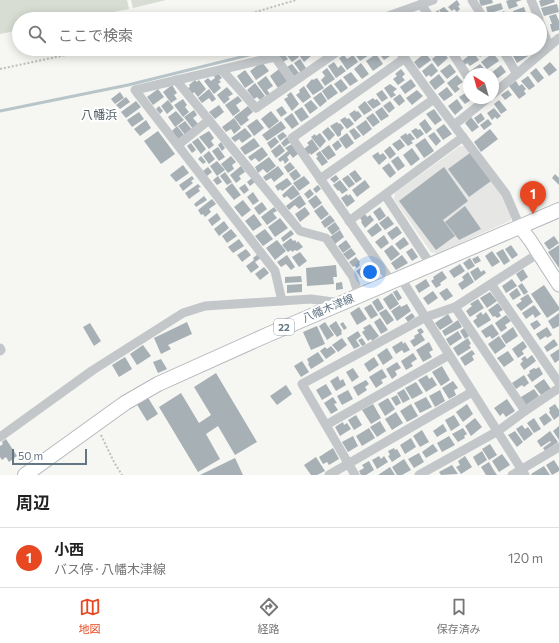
<!DOCTYPE html>
<html lang="ja">
<meta charset="utf-8">
<style>
:root{--surface:#fff;--page:#f6f6f6;--text:#222;--muted:#767676;--line:#e0e0e0;--accent:#e74821}
body{margin:0;font-family:Commissioner,"Noto Sans JP",sans-serif;background:var(--page);color:var(--text)}
.compass{position:absolute;left:463px;top:68px;width:36px;height:36px;border-radius:50%;background:var(--surface);box-shadow:0 2px 10px #0003;rotate:323deg}
.scale{position:absolute;left:12px;bottom:10px;width:75px;box-sizing:border-box;padding-left:4px;border:2px solid #647684;border-top:0;font-size:11px;line-height:14px;white-space:nowrap;color:#647684;-webkit-text-stroke:3px #fff;paint-order:stroke}
.you{position:absolute;left:370px;top:272px;width:14px;height:14px;margin:-10px;border:3px solid #fff;border-radius:50%;background:#1a73e8;box-shadow:0 0 0 6px #1a73e833}
.badge{display:grid;place-items:center;width:26px;height:26px;border-radius:50%;background:var(--accent);color:#fff;font-size:13px;font-weight:700}
.pin{position:absolute;translate:-50% -33px;filter:drop-shadow(0 1px 2px #0008)}
.pin::after{content:'';position:absolute;top:21px;width:14px;height:12px;background:inherit;clip-path:polygon(0 0,100% 0,50% 100%)}
.list{margin:0;padding:0;list-style:none}
h2{display:flex;justify-content:space-between;align-items:center;height:52px;margin:0;padding:0 16px;font-size:17px}
h2 small{font-size:13px;font-weight:400;color:var(--muted)}
.list li{display:grid;grid-template-columns:26px 1fr auto;gap:12px;align-items:center;box-sizing:border-box;height:60px;padding:0 16px;border-top:1px solid var(--line)}
.list b{display:block;font-size:15px;white-space:nowrap}
.list p{margin:0;font-size:13px;white-space:nowrap;color:var(--muted)}
.list em{font-size:13px;font-style:normal;color:var(--muted)}
.icon{flex:none;width:22px;height:22px;fill:none;stroke:currentColor;stroke-width:2;stroke-linecap:round;stroke-linejoin:round}
.map{position:relative;flex:none;width:559px;height:475px;overflow:hidden}
.search{position:absolute;background:var(--surface);box-shadow:0 2px 10px #0003;left:12px;right:12px;top:12px;height:44px;display:flex;align-items:center;gap:10px;box-sizing:border-box;padding:0 14px;border-radius:22px;color:var(--muted);font-size:15px}
.sheet{height:112px;background:var(--surface)}
nav{display:flex;justify-content:space-around;align-items:center;box-sizing:border-box;height:56px;border-top:1px solid var(--line);background:var(--surface);font-size:11px;color:var(--muted)}
nav a{display:grid;justify-items:center;gap:2px}
nav .on{color:var(--accent)}
.map>svg:first-child{display:block}
</style>
<div class="map">
<svg width="559" height="475" viewBox="0 0 559 475">
<rect width="100%" height="100%" fill="#f6f6f2"/>
<polygon fill="#e6e7e5" points="460,146 467,146 505,196 511,217 511,220 437,254 431,252 394,199 395,193"/>
<g fill="#d7ddd3">
<polygon points="0,0 127,0 129,9 76,19 19,19 19,30 0,34"/>
<polygon points="131,0 166,0 133,8"/>
</g>
<g fill="none" stroke-linecap="round" stroke-linejoin="round">
<g stroke="#b8c5c8" stroke-width="3">
<polyline points="369,19 380,15"/>
<polyline points="0,111 128,85 273,49"/>
</g>
</g>
<g fill="#a7b0b5">
<polygon points="457,0 460,5 458,6 460,9 457,12 454,9 452,11 448,7"/>
<polygon points="479,0 492,0 493,3 481,6"/>
<polygon points="509,0 522,0 516,2 518,6 509,9 506,1"/>
<polygon points="541,0 554,0 555,2 541,7 539,1"/>
<polygon points="501,3 503,9 488,14 486,7"/>
<polygon points="557,4 559,12 544,16 541,8"/>
<polygon points="444,7 451,14 445,18 439,10"/>
<polygon points="524,7 526,13 521,14 522,16 516,18 513,11"/>
<polygon points="438,10 442,16 438,19 435,19 432,15"/>
<polygon points="504,11 509,18 496,19 495,17"/>
<polygon points="464,12 468,17 466,19 456,19 455,18"/>
<polygon points="556,14 559,21 559,30 552,32 550,24 552,24 549,16"/>
<polygon points="290,49 293,49 299,57 292,62 285,53"/>
<polygon points="301,49 306,49 311,56 304,62 297,52"/>
<polygon points="308,49 320,49 321,50 313,56"/>
<polygon points="360,49 364,49 369,55 360,61 354,53"/>
<polygon points="382,49 389,49 393,54 384,60 378,52"/>
<polygon points="405,49 423,49 418,53 417,51 410,56"/>
<polygon points="425,49 433,49 434,50 429,54"/>
<polygon points="456,49 470,49 461,56"/>
<polygon points="478,49 491,49 480,57 475,51"/>
<polygon points="516,49 524,49 528,56 517,63 512,54 518,51"/>
<polygon points="282,51 288,59 283,62 277,54"/>
<polygon points="442,51 448,58 438,67 432,59"/>
<polygon points="473,52 479,60 470,66 467,63 465,65 462,61"/>
<polygon points="425,53 431,60 419,69 414,62"/>
<polygon points="493,53 499,61 487,69 481,62"/>
<polygon points="376,54 383,64 373,71 366,61"/>
<polygon points="344,55 347,59 353,55 358,62 347,70 339,58"/>
<polygon points="300,59 306,68 301,73 294,63"/>
<polygon points="262,62 269,71 256,80 250,71"/>
<polygon points="334,62 338,68 341,65 346,71 336,78 328,66"/>
<polygon points="550,62 557,70 549,76 543,68"/>
<polygon points="361,63 369,74 362,79 354,69"/>
<polygon points="432,63 438,71 431,77 429,75 426,77 422,71"/>
<polygon points="292,64 299,73 294,76 287,67"/>
<polygon points="450,64 456,72 447,79 440,71"/>
<polygon points="480,64 486,71 482,74 470,74 469,72"/>
<polygon points="501,65 506,72 495,80 493,77 493,74 490,74"/>
<polygon points="327,68 335,79 325,86 321,80 325,76 322,72"/>
<polygon points="536,68 544,78 538,83 530,73"/>
<polygon points="279,69 288,81 278,88 270,76"/>
<polygon points="401,69 405,74 402,77 405,80 398,85 393,79 397,76 395,74"/>
<polygon points="245,70 254,82 245,88 237,76"/>
<polygon points="351,72 358,81 350,86 343,77"/>
<polygon points="218,73 222,78 219,80 221,82 218,84 221,88 214,94 204,81 208,78 211,81 215,78 214,76"/>
<polygon points="439,74 445,82 435,90 429,82"/>
<polygon points="457,75 463,82 457,86 460,89 455,93 447,83"/>
<polygon points="266,76 273,86 267,90 271,95 268,98 257,83"/>
<polygon points="528,76 535,86 529,90 521,81"/>
<polygon points="317,78 324,88 313,95 306,86 312,79 313,80"/>
<polygon points="341,79 348,88 341,93 334,84"/>
<polygon points="411,79 416,86 405,94 400,87"/>
<polygon points="195,80 197,82 199,80 206,89 198,97 194,92 192,94 188,88 190,87 189,85"/>
<polygon points="516,81 519,86 522,84 526,89 524,91 526,94 519,99 509,86"/>
<polygon points="255,83 265,96 260,100 257,97 254,99 247,90"/>
<polygon points="331,84 338,93 328,100 322,91"/>
<polygon points="390,84 397,89 393,92 396,95 391,98 384,88"/>
<polygon points="172,85 177,93 174,95 177,99 171,103 163,92"/>
<polygon points="304,86 311,97 303,103 296,95 300,92 299,90"/>
<polygon points="227,87 233,94 228,97 230,99 224,104 217,95"/>
<polygon points="447,87 453,95 444,101 438,94"/>
<polygon points="158,89 164,97 153,105 147,97"/>
<polygon points="209,89 216,99 212,102 209,98 202,103 198,98"/>
<polygon points="382,90 388,98 382,102 376,94"/>
<polygon points="417,90 423,96 412,105 406,98"/>
<polygon points="508,90 512,95 505,100 501,95"/>
<polygon points="120,92 124,98 115,104 111,99"/>
<polygon points="291,92 299,104 292,111 284,99 288,97 287,95"/>
<polygon points="321,92 327,101 320,107 313,98"/>
<polygon points="467,92 469,95 469,98 472,99 465,104 459,97"/>
<polygon points="400,94 405,101 399,106 393,99"/>
<polygon points="238,96 242,101 236,105 240,111 233,116 225,105"/>
<polygon points="126,97 130,102 120,109 116,105"/>
<polygon points="373,98 375,100 377,99 381,104 373,109 367,102"/>
<polygon points="183,99 187,105 185,107 189,112 183,117 174,105"/>
<polygon points="457,99 463,108 455,115 448,106"/>
<polygon points="168,100 174,108 167,114 161,106"/>
<polygon points="311,100 318,108 310,114 304,105"/>
<polygon points="499,100 507,110 501,114 494,104"/>
<polygon points="136,101 141,107 126,118 121,112"/>
<polygon points="365,101 372,110 364,115 358,107"/>
<polygon points="390,101 395,108 389,113 383,106"/>
<polygon points="219,105 224,112 215,119 209,112"/>
<polygon points="159,106 163,111 160,114 156,109"/>
<polygon points="248,106 253,112 247,117 249,120 241,126 234,117"/>
<polygon points="282,106 287,113 281,117 276,110"/>
<polygon points="302,107 309,117 301,122 294,112"/>
<polygon points="382,107 389,116 381,121 375,112"/>
<polygon points="494,108 501,116 497,119 495,117 492,120 487,113"/>
<polygon points="434,109 442,120 435,125 426,114"/>
<polygon points="194,110 197,115 193,118 199,125 193,129 184,117"/>
<polygon points="355,110 356,112 358,111 362,116 355,122 349,114"/>
<polygon points="176,111 184,120 175,127 168,117"/>
<polygon points="271,111 279,121 269,129 261,119"/>
<polygon points="139,112 144,119 132,127 127,120"/>
<polygon points="292,113 299,124 292,129 284,119"/>
<polygon points="373,113 380,122 373,127 366,118"/>
<polygon points="481,113 485,119 478,124 474,118"/>
<polygon points="345,117 347,119 349,118 354,124 347,129 340,120"/>
<polygon points="471,117 479,127 472,132 465,123"/>
<polygon points="234,118 241,128 234,134 231,129 226,132 222,127"/>
<polygon points="257,119 264,128 254,136 247,126"/>
<polygon points="425,119 432,129 426,134 419,124"/>
<polygon points="488,119 492,124 484,130 480,125"/>
<polygon points="146,120 151,128 140,136 134,129"/>
<polygon points="366,120 372,129 363,136 356,127"/>
<polygon points="185,121 193,131 186,136 178,126"/>
<polygon points="281,121 286,128 267,141 262,135"/>
<polygon points="337,122 339,124 340,123 344,128 341,131 341,135 338,137 330,126"/>
<polygon points="444,124 452,134 443,140 436,130"/>
<polygon points="177,126 184,135 178,139 172,131"/>
<polygon points="328,127 335,135 329,141 322,132"/>
<polygon points="245,128 252,136 242,143 239,139 235,142 231,138"/>
<polygon points="354,128 361,136 355,140 349,131"/>
<polygon points="416,128 418,130 420,129 424,134 417,139 411,131"/>
<polygon points="490,129 498,139 481,152 474,142"/>
<polygon points="158,131 175,154 161,164 144,141"/>
<polygon points="209,131 214,138 211,141 214,145 209,149 199,137"/>
<polygon points="283,132 287,136 280,141 277,136"/>
<polygon points="434,132 441,141 436,146 428,136"/>
<polygon points="320,133 326,141 320,148 311,137 315,134 316,136"/>
<polygon points="347,133 354,143 346,149 339,139"/>
<polygon points="406,133 407,135 410,133 415,139 411,141 413,143 408,146 400,137"/>
<polygon points="275,137 279,142 271,149 267,143"/>
<polygon points="287,137 291,142 284,147 281,143"/>
<polygon points="198,138 206,149 201,154 192,142"/>
<polygon points="254,138 260,146 245,155 240,148"/>
<polygon points="425,138 434,151 424,158 415,145"/>
<polygon points="312,139 319,149 311,155 310,153 308,155 304,149 309,145 307,143"/>
<polygon points="400,139 405,146 398,151 392,144"/>
<polygon points="338,140 342,146 336,151 332,145"/>
<polygon points="221,142 225,148 222,151 218,145"/>
<polygon points="191,143 196,150 192,153 187,146"/>
<polygon points="280,144 285,151 276,158 271,151"/>
<polygon points="292,144 299,153 293,158 290,154 287,157 289,160 285,164 283,160 280,162 278,159 288,151 285,148"/>
<polygon points="329,145 336,155 328,160 321,151"/>
<polygon points="390,146 396,154 390,159 384,151"/>
<polygon points="218,147 225,157 219,161 212,151"/>
<polygon points="262,147 268,155 259,162 255,158 251,161 248,157"/>
<polygon points="412,148 420,159 411,166 403,155"/>
<polygon points="209,151 215,159 209,164 203,156"/>
<polygon points="320,151 328,162 322,166 316,158 318,157 316,154"/>
<polygon points="378,152 380,155 383,153 387,158 379,165 372,156"/>
<polygon points="470,153 491,181 469,197 448,169"/>
<polygon points="201,156 206,162 203,164 198,159"/>
<polygon points="231,156 236,162 232,165 234,169 228,173 221,164"/>
<polygon points="398,156 405,166 398,171 391,161"/>
<polygon points="269,157 276,166 267,173 263,169 258,173 255,167"/>
<polygon points="217,161 225,170 217,176 210,166"/>
<polygon points="290,162 295,168 288,173 284,167"/>
<polygon points="389,163 396,173 390,178 382,168"/>
<polygon points="183,165 189,173 176,182 170,175"/>
<polygon points="241,166 245,172 239,176 241,179 236,183 230,175"/>
<polygon points="278,166 284,174 274,182 271,178 266,181 263,177"/>
<polygon points="208,167 212,172 207,176 203,171"/>
<polygon points="444,167 468,201 443,220 455,236 436,250 399,201"/>
<polygon points="296,169 301,176 294,181 289,174"/>
<polygon points="355,170 362,179 356,183 349,174"/>
<polygon points="225,172 232,182 227,185 220,176"/>
<polygon points="555,174 559,178 559,185 552,178"/>
<polygon points="336,175 339,179 334,183 330,179"/>
<polygon points="348,175 355,184 349,188 342,179"/>
<polygon points="192,176 194,179 191,181 193,183 183,191 179,185"/>
<polygon points="218,176 222,182 217,185 213,180"/>
<polygon points="304,176 310,183 299,191 293,183"/>
<polygon points="252,178 255,182 250,186 247,182"/>
<polygon points="287,178 292,184 282,191 280,189 278,191 275,186"/>
<polygon points="340,180 348,190 342,194 339,190 338,191 333,185"/>
<polygon points="365,180 370,187 357,197 352,190"/>
<polygon points="232,183 241,195 234,200 225,189"/>
<polygon points="198,184 201,187 198,188 200,191 189,199 185,193"/>
<polygon points="245,184 249,190 244,194 239,188"/>
<polygon points="293,185 300,194 291,200 287,196 284,198 282,195"/>
<polygon points="318,185 321,189 316,193 313,189"/>
<polygon points="310,189 314,194 308,199 304,194"/>
<polygon points="253,192 259,201 253,205 247,197"/>
<polygon points="347,194 348,196 350,194 355,201 347,207 341,198"/>
<polygon points="300,195 306,204 299,209 295,205 289,210 286,206"/>
<polygon points="316,195 322,203 314,209 308,201"/>
<polygon points="204,196 207,200 196,207 194,204"/>
<polygon points="212,199 216,204 209,209 211,212 205,217 203,214 201,215 198,210"/>
<polygon points="243,200 251,210 242,217 234,207"/>
<polygon points="262,202 267,209 259,215 254,208"/>
<polygon points="322,205 329,214 321,220 314,211"/>
<polygon points="465,206 481,229 459,240 445,222"/>
<polygon points="274,207 277,211 273,213 277,218 267,225 261,217"/>
<polygon points="305,207 310,214 300,222 295,214"/>
<polygon points="380,207 386,216 379,221 373,212"/>
<polygon points="217,213 221,219 212,226 208,220"/>
<polygon points="254,214 262,225 253,231 245,221"/>
<polygon points="365,214 367,217 370,215 374,220 365,228 361,222 362,221 360,218"/>
<polygon points="330,215 335,221 325,228 321,222"/>
<polygon points="388,216 394,224 385,230 379,223"/>
<polygon points="280,218 288,228 275,237 268,227"/>
<polygon points="224,221 229,228 219,236 214,229"/>
<polygon points="335,222 340,229 332,235 327,228"/>
<polygon points="377,223 382,230 372,237 367,231"/>
<polygon points="397,226 402,233 392,240 387,233"/>
<polygon points="231,229 237,236 227,243 222,236"/>
<polygon points="265,229 273,239 263,246 255,236"/>
<polygon points="291,230 294,234 283,242 281,238"/>
<polygon points="340,230 344,237 335,244 330,237"/>
<polygon points="384,235 389,243 381,249 375,242"/>
<polygon points="554,236 559,243 549,250 544,243"/>
<polygon points="404,237 409,244 400,250 395,244"/>
<polygon points="291,238 293,241 295,240 297,243 298,241 303,247 297,251 295,250 292,252 291,250 288,252 282,245"/>
<polygon points="239,239 244,246 233,253 228,247"/>
<polygon points="277,240 286,251 275,260 266,248"/>
<polygon points="346,240 351,247 343,253 338,246"/>
<polygon points="392,245 400,254 391,261 384,251"/>
<polygon points="511,245 518,255 512,259 505,249"/>
<polygon points="559,245 559,268 548,252"/>
<polygon points="351,248 356,254 348,260 343,254"/>
<polygon points="412,248 418,257 412,261 406,252"/>
<polygon points="246,249 251,255 242,262 237,255"/>
<polygon points="503,249 510,261 504,265 496,253"/>
<polygon points="492,251 500,262 492,267 485,256"/>
<polygon points="300,252 307,261 299,267 292,257"/>
<polygon points="258,254 261,258 255,262 259,267 251,273 246,266 254,260 253,258"/>
<polygon points="287,255 295,267 291,270 286,264 281,267 277,262"/>
<polygon points="402,255 408,263 396,270 391,263"/>
<polygon points="478,256 481,261 475,264 472,259"/>
<polygon points="356,257 360,262 359,263 360,265 357,268 355,266 353,267 349,262"/>
<polygon points="470,258 475,266 468,270 463,263"/>
<polygon points="460,264 465,271 454,278 449,271"/>
<polygon points="336,265 337,277 333,277 334,284 307,286 306,268"/>
<polygon points="365,265 370,271 361,278 356,271"/>
<polygon points="264,267 269,273 260,280 255,274"/>
<polygon points="478,267 481,272 484,270 486,273 475,281 470,272"/>
<polygon points="523,269 528,277 521,282 516,274"/>
<polygon points="442,271 447,278 440,283 441,285 436,288 431,281 434,279 433,277"/>
<polygon points="468,272 474,282 462,290 458,284 464,280 462,277"/>
<polygon points="301,276 302,282 285,283 285,277"/>
<polygon points="426,279 430,286 419,293 415,286"/>
<polygon points="512,279 517,286 506,293 502,286"/>
<polygon points="342,282 343,289 336,290 336,283"/>
<polygon points="522,283 528,292 524,295 518,286"/>
<polygon points="302,284 302,292 287,293 287,285"/>
<polygon points="544,285 559,307 559,310 547,318 531,294"/>
<polygon points="447,288 453,296 445,301 439,293"/>
<polygon points="517,288 521,295 513,300 509,294"/>
<polygon points="397,290 402,298 398,301 393,292"/>
<polygon points="433,291 438,298 428,305 423,298"/>
<polygon points="490,292 497,301 487,308 480,298"/>
<polygon points="392,293 399,304 390,310 383,299"/>
<polygon points="528,294 533,302 521,311 516,305 522,301 520,299"/>
<polygon points="378,298 384,308 378,312 372,302"/>
<polygon points="478,299 484,308 470,317 466,311 472,306 470,304"/>
<polygon points="498,303 503,310 499,312 501,316 497,318 495,316 493,317 488,310"/>
<polygon points="371,304 378,315 371,319 364,308"/>
<polygon points="407,304 411,311 397,321 391,311 400,305 401,307"/>
<polygon points="534,305 541,314 535,318 533,314 526,319 522,313"/>
<polygon points="359,307 367,319 357,325 350,313"/>
<polygon points="386,309 394,320 387,325 379,313"/>
<polygon points="481,312 483,315 486,312 491,320 478,328 473,321 477,318 476,316"/>
<polygon points="412,313 415,317 408,322 405,318"/>
<polygon points="559,313 559,326 553,329 548,321"/>
<polygon points="448,314 453,322 440,330 435,323"/>
<polygon points="506,315 511,321 505,325 507,328 501,332 495,323"/>
<polygon points="380,318 388,330 381,334 374,322"/>
<polygon points="458,320 462,327 445,336 442,331"/>
<polygon points="537,320 541,325 534,330 530,324"/>
<polygon points="336,321 342,331 341,332 342,334 337,337 329,326"/>
<polygon points="187,322 192,334 168,345 171,349 161,354 154,338"/>
<polygon points="325,322 334,335 327,340 319,326"/>
<polygon points="343,322 347,328 344,330 340,324"/>
<polygon points="90,323 101,341 94,346 83,327"/>
<polygon points="370,324 379,336 372,341 371,339 368,341 362,332 365,330 363,328"/>
<polygon points="492,324 499,334 492,339 490,336 486,338 481,331"/>
<polygon points="317,326 325,344 311,350 303,332"/>
<polygon points="513,327 518,336 506,344 501,336"/>
<polygon points="547,327 552,335 547,338 546,336 540,340 536,334"/>
<polygon points="421,328 424,332 421,334 425,340 414,347 410,341 415,338 414,336 419,333 417,330"/>
<polygon points="464,328 469,336 465,339 460,331"/>
<polygon points="358,331 361,336 356,340 360,346 354,349 347,338"/>
<polygon points="458,331 462,338 450,346 446,339"/>
<polygon points="499,336 506,346 495,354 488,344"/>
<polygon points="342,338 347,345 338,352 332,345"/>
<polygon points="362,338 366,344 362,346 358,340"/>
<polygon points="468,338 471,344 469,345 471,348 458,356 453,348"/>
<polygon points="554,339 558,345 547,352 544,347"/>
<polygon points="402,341 403,344 405,342 410,350 404,353 402,350 396,354 392,347"/>
<polygon points="523,341 527,347 522,351 524,354 518,358 512,349"/>
<polygon points="429,342 433,350 429,352 432,357 423,362 416,350"/>
<polygon points="143,345 151,356 137,365 130,354"/>
<polygon points="331,346 336,352 326,359 320,351 325,347 327,349"/>
<polygon points="387,348 393,358 383,365 377,355"/>
<polygon points="559,349 559,360 555,363 550,355"/>
<polygon points="472,350 475,354 472,356 474,360 465,366 460,358"/>
<polygon points="508,351 514,360 504,367 497,358"/>
<polygon points="318,352 324,361 311,369 308,364 309,363 307,359"/>
<polygon points="413,353 417,359 411,363 413,366 406,370 401,361"/>
<polygon points="532,355 536,361 524,370 520,364 523,361 521,359 525,356 527,359"/>
<polygon points="125,357 132,369 119,377 112,365"/>
<polygon points="374,357 379,365 369,372 364,364"/>
<polygon points="161,359 167,369 158,373 153,362"/>
<polygon points="302,361 309,372 301,377 294,366"/>
<polygon points="397,362 401,368 395,371 397,375 392,379 386,369"/>
<polygon points="442,366 450,380 441,386 432,372"/>
<polygon points="539,367 543,374 532,382 527,375 530,373 529,371 534,368 536,369"/>
<polygon points="353,368 359,377 352,382 346,372"/>
<polygon points="382,369 387,377 381,380 383,383 376,388 369,377"/>
<polygon points="216,373 257,442 235,455 218,426 206,434 220,459 198,472 159,407 181,393 199,423 211,415 194,387"/>
<polygon points="427,375 429,379 432,377 437,385 426,392 418,380"/>
<polygon points="524,375 529,383 524,387 522,385 516,389 512,383"/>
<polygon points="338,376 340,381 343,379 346,385 336,391 330,381"/>
<polygon points="544,379 551,389 541,395 534,386"/>
<polygon points="366,380 369,384 365,387 367,390 358,396 353,387"/>
<polygon points="453,381 458,388 454,390 456,395 449,399 442,388"/>
<polygon points="416,382 423,393 412,399 405,388"/>
<polygon points="326,384 332,394 322,400 316,390"/>
<polygon points="286,385 292,394 277,405 270,396"/>
<polygon points="404,389 410,399 403,403 397,393"/>
<polygon points="534,389 539,396 526,405 521,397"/>
<polygon points="348,390 353,399 342,405 337,396"/>
<polygon points="440,390 445,401 435,407 429,396"/>
<polygon points="397,395 401,403 396,406 391,398"/>
<polygon points="147,396 158,414 147,421 136,403"/>
<polygon points="333,397 337,403 334,404 338,410 331,414 324,403"/>
<polygon points="426,397 432,407 420,413 414,403"/>
<polygon points="388,398 395,409 385,416 378,404"/>
<polygon points="507,399 515,411 506,417 503,413 500,416 494,408"/>
<polygon points="373,404 381,418 371,424 362,410"/>
<polygon points="411,404 418,416 407,422 400,411"/>
<polygon points="467,404 473,414 463,422 456,412"/>
<polygon points="555,404 559,410 559,416 554,420 549,412 550,411 549,408"/>
<polygon points="396,412 403,423 392,430 385,419"/>
<polygon points="546,413 552,420 544,426 539,418"/>
<polygon points="356,415 362,425 354,430 348,420"/>
<polygon points="454,415 460,425 451,431 445,420"/>
<polygon points="475,418 482,427 471,436 465,426"/>
<polygon points="534,418 541,429 534,433 527,423"/>
<polygon points="380,421 386,431 377,437 370,427"/>
<polygon points="343,422 344,425 347,423 351,429 340,436 335,427"/>
<polygon points="443,424 447,431 437,437 433,431"/>
<polygon points="522,425 525,429 528,427 533,434 524,441 516,429"/>
<polygon points="559,426 559,440 553,431"/>
<polygon points="369,428 375,438 362,446 356,436"/>
<polygon points="463,428 467,434 464,436 465,438 458,442 452,434"/>
<polygon points="422,430 429,442 420,447 413,436"/>
<polygon points="515,431 523,442 517,447 508,435"/>
<polygon points="550,431 558,442 545,451 543,448 551,442 550,441 541,447 537,441"/>
<polygon points="353,436 358,446 348,452 342,442"/>
<polygon points="449,436 455,445 442,452 437,443"/>
<polygon points="411,438 416,447 405,454 400,445"/>
<polygon points="6,439 17,456 9,462 6,457 2,460 0,457 0,446 3,444 2,442"/>
<polygon points="433,444 438,451 426,458 422,452"/>
<polygon points="490,444 497,455 489,460 482,449"/>
<polygon points="333,448 339,459 329,465 327,462 323,464 319,457"/>
<polygon points="394,448 395,450 397,449 401,456 392,462 388,456 390,455 388,451"/>
<polygon points="482,451 487,460 478,466 473,457"/>
<polygon points="419,453 424,462 414,468 408,459"/>
<polygon points="502,454 510,465 499,472 492,461"/>
<polygon points="379,456 381,459 384,456 388,462 377,469 372,460"/>
<polygon points="465,456 472,467 461,474 456,467 460,465 458,461"/>
<polygon points="316,457 325,471 317,475 311,475 304,465"/>
<polygon points="235,458 243,475 200,475"/>
<polygon points="404,459 411,470 402,475 397,475 392,467"/>
<polygon points="554,460 559,468 559,471 552,475 546,465"/>
<polygon points="369,461 374,470 366,475 361,475 359,471 364,468 362,465"/>
<polygon points="489,462 493,469 497,475 486,475 481,467"/>
<polygon points="452,465 458,474 441,475 439,472"/>
<polygon points="544,466 550,475 532,475 531,474"/>
<polygon points="390,467 395,475 378,475"/>
</g>
<g fill="none" stroke-linecap="round" stroke-linejoin="round">
<defs>
<polyline id="secondary" points="520,227 530,240 559,285"/>
<polyline id="primary" points="25,475 125,403 158,384 267,335 559,210"/>
</defs>
<use href="#secondary" stroke="#b3b9bd" stroke-width="15"/>
<use href="#primary" stroke="#b6babe" stroke-width="16"/>
<g stroke="#bdbfc1" stroke-width="2" stroke-dasharray="2 2" stroke-linecap="butt">
<polyline points="232,19 296,0"/>
<polyline points="0,69 94,49"/>
<polyline points="101,435 114,462 122,475"/>
</g>
<g stroke="#c3c7ca" stroke-width="9">
<polyline points="472,0 484,19"/>
<polyline points="531,0 539,19"/>
<polyline points="421,4 431,19"/>
<polyline points="380,19 433,0"/>
<polyline points="540,23 549,46"/>
<polyline points="398,49 434,99 506,194 520,227"/>
<polyline points="450,49 469,79"/>
<polyline points="502,49 517,74"/>
<polyline points="222,70 256,108 341,49"/>
<polyline points="176,80 300,231 326,238 353,277 359,295"/>
<polyline points="493,94 559,38"/>
<polyline points="454,125 488,98"/>
<polyline points="178,145 209,120"/>
<polyline points="320,179 434,99"/>
<polyline points="385,195 431,265"/>
<polyline points="349,221 463,137"/>
<polyline points="400,277 525,475"/>
<polyline points="391,281 292,138 405,58"/>
<polyline points="491,284 559,383"/>
<polyline points="282,301 275,271 135,90 275,57 293,82"/>
<polyline points="455,307 525,411"/>
<polyline points="0,348 1,350 0,351"/>
<polyline points="326,425 449,355"/>
<polyline points="0,437 93,370 183,313 205,306 311,299 341,303"/>
<polyline points="329,475 472,392"/>
<polyline points="355,475 302,384 426,317 455,307 539,253"/>
<polyline points="419,475 498,431 525,411 559,388"/>
<polyline points="512,475 559,447"/>
</g>
<use href="#secondary" stroke="#fff" stroke-width="13"/>
<use href="#primary" stroke="#fff" stroke-width="14"/>
</g>
<g text-anchor="middle" stroke-width="4" stroke-linejoin="round" paint-order="stroke">
<rect fill="#fff" stroke="#929fa9" stroke-width="1" x="274" y="319" width="20" height="16" rx="3"/>
<g font-size="10" font-weight="bold" fill="#647684">
<text x="284" y="331">22</text>
</g>
<g font-size="11" fill="#647684" stroke="#fff">
<text transform="translate(328 308) rotate(-23)" y="4">八幡木津線</text>
</g>
<g font-size="12" fill="#525f68" stroke="#fff">
<text x="99" y="119">八幡浜</text>
</g>
</g>
</svg>
<svg class="compass" viewBox="-18 -18 36 36"><path d="M0-13l5 13h-10z" fill="#e53935"/><path d="M0 13l5-13h-10z" fill="#767676"/></svg>
<div class="scale">50 m</div>
<div class="you"></div>
<div class="pin badge" style="left:533px;top:214px">1</div>
<div class="search"><svg class="icon" aria-label="search" viewBox="0 0 24 24"><circle cx="10" cy="10" r="6"/><path d="M15 15l6 6"/></svg>ここで検索</div>
</div>
<section class="sheet">
<h2>周辺<small></small></h2>
<ul class="list">
<li><span class="badge">1</span><div><b>小西</b><p>バス停 · 八幡木津線</p></div><em>120 m</em></li>
</ul>
</section>
<nav>
<a class="on"><svg class="icon" aria-label="map" viewBox="0 0 24 24"><path d="M3 6l6-2 6 2 6-2v14l-6 2-6-2-6 2zM9 4v14M15 6v14"/></svg>地図</a>
<a><svg class="icon" aria-label="directions" viewBox="0 0 24 24"><path d="M12 3l9 9-9 9-9-9zM9 14v-3h6M13 9l2 2-2 2"/></svg>経路</a>
<a><svg class="icon" aria-label="saved" viewBox="0 0 24 24"><path d="M7 4h10v16l-5-4-5 4z"/></svg>保存済み</a>
</nav>
